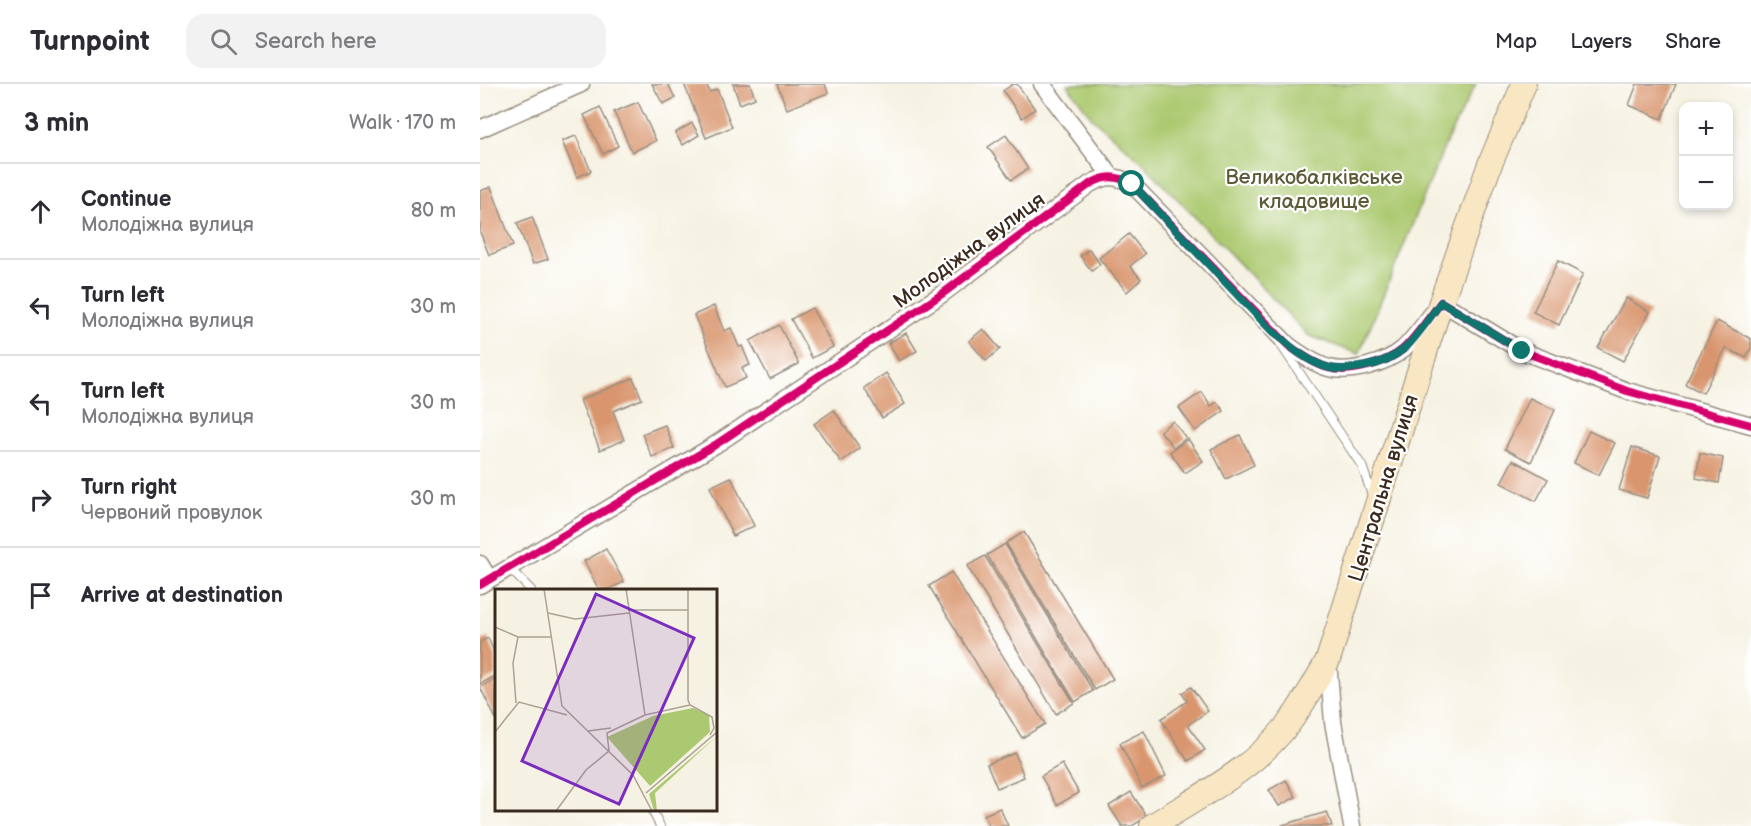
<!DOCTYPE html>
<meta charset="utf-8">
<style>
:root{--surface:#fff;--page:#f2f2f3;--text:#2b2b33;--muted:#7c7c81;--line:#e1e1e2}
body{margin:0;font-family:"Balsamiq Sans",sans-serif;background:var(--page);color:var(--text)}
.controls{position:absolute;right:18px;top:18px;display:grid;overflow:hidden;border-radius:12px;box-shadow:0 3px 9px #0003}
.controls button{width:54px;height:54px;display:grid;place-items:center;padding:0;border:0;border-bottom:2px solid var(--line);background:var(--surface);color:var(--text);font:30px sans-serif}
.stop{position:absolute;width:18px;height:18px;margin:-14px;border:4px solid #0f766e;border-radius:50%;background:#fff}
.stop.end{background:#0f766e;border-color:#fff;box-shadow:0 2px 6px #0008}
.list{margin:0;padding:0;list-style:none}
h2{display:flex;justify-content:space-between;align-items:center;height:78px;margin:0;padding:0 24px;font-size:26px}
h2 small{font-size:20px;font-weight:400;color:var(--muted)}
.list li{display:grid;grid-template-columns:39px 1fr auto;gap:18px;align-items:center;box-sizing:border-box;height:96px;padding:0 24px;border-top:2px solid var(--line)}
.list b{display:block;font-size:22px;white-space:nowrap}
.list p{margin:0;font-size:20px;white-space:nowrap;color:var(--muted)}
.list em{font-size:20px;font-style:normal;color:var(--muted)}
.icon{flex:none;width:33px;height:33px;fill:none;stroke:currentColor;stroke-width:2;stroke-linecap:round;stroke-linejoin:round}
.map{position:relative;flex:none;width:1271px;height:742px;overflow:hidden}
header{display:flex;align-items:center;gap:36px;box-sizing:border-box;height:84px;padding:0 30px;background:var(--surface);border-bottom:2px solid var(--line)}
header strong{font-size:28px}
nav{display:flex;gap:33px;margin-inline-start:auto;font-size:21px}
.search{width:420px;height:54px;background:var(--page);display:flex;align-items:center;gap:15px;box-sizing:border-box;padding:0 21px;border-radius:18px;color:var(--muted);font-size:22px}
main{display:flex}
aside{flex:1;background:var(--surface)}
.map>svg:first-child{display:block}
</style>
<header>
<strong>Turnpoint</strong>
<div class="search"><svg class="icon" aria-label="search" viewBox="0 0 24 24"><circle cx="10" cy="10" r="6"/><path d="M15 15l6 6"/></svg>Search here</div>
<nav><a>Map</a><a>Layers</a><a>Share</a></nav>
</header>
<main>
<aside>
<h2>3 min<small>Walk · 170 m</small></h2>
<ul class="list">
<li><svg class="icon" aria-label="ahead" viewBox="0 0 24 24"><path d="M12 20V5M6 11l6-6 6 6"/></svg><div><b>Continue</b><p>Молодіжна вулиця</p></div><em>80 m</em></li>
<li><svg class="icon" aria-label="left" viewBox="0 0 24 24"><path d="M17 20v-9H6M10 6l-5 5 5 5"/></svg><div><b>Turn left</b><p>Молодіжна вулиця</p></div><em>30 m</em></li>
<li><svg class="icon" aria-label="left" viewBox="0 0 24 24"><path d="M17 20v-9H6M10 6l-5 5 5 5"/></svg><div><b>Turn left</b><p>Молодіжна вулиця</p></div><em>30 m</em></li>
<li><svg class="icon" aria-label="right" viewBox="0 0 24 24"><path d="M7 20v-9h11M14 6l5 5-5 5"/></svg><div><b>Turn right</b><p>Червоний провулок</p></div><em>30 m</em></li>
<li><svg class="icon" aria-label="arrive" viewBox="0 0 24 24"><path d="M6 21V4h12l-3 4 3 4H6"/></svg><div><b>Arrive at destination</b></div></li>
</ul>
</aside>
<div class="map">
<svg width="1271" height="742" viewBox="0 0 1271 742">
<rect width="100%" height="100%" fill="#fff"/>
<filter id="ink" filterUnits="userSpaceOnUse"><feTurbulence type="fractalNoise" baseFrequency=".0167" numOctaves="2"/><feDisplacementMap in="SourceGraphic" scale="12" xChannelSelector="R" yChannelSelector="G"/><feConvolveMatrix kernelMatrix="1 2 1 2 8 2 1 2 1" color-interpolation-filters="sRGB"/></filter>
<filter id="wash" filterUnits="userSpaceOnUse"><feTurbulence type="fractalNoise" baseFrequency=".008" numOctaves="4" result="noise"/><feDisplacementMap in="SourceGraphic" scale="24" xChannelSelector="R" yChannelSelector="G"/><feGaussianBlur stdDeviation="1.35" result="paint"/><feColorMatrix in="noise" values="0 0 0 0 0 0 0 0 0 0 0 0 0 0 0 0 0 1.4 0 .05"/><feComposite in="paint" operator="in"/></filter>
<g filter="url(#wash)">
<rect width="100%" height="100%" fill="#f6f2e3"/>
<polygon fill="#abc970" stroke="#737a47" stroke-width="1.5" points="587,0 996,0 968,54 879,270 828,251 661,77 612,34"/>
<g id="blocks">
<g fill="#d9966e">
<polygon points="172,0 188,0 195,14 183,20"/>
<polygon points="204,0 226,0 230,8 237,5 252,43 226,54"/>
<polygon points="253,0 270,0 275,14 260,20"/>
<polygon points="297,0 345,0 348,9 307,25"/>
<polygon points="533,0 537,0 555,25 542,34 523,7"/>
<polygon points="1157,0 1196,0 1182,35 1149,21"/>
<polygon points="158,18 176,57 152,68 134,28"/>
<polygon points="120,23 138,62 123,70 104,31"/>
<polygon points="212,39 219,51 203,61 195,49"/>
<polygon points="526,51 548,85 531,96 508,63"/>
<polygon points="96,52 111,87 97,93 82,57"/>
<polygon points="11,103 33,162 9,171 0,148 0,107"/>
<polygon points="52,133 68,175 53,180 37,139"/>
<polygon points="649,150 665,170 650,182 661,195 647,208 619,174"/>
<polygon points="609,165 620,180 612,187 600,172"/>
<polygon points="1078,177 1103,190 1079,241 1053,228"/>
<polygon points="1146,214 1170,228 1143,277 1118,264"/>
<polygon points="234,222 244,247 251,244 259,263 262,262 270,281 262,284 266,294 245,303 214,231"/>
<polygon points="332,224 353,263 332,274 311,235"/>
<polygon points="1237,237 1271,255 1271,264 1266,274 1246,264 1223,309 1205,300"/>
<polygon points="299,241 319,280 290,295 270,257"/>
<polygon points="503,245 520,265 506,277 489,257"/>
<polygon points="426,249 437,267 419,277 408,259"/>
<polygon points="406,289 425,320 402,334 384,304"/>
<polygon points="153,294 162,315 133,327 144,356 120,366 100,316"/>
<polygon points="722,308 731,322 737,318 744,327 715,347 699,324"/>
<polygon points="1050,314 1075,326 1051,378 1025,365"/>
<polygon points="354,326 380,364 361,378 334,340"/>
<polygon points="693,337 706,354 694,364 680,347"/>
<polygon points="185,341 194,364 172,373 162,350"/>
<polygon points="1109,347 1135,359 1119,391 1094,379"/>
<polygon points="760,351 774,381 746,395 731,365"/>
<polygon points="708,355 723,377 705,389 690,368"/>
<polygon points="1152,363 1180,372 1167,414 1139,406"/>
<polygon points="1220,369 1243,374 1239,399 1216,394"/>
<polygon points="1033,376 1068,395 1056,417 1021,399"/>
<polygon points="251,393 274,442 253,452 230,403"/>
<polygon points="544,448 633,595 615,606 526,459"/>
<polygon points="525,460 613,607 595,618 507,471"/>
<polygon points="126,465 144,498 127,506 119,506 104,477"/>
<polygon points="505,472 594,619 576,630 487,482"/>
<polygon points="471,488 565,640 542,654 449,502"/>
<polygon points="8,554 16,572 16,592 0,600 0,558"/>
<polygon points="16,595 16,635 0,603"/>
<polygon points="711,603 728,627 708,641 725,666 708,677 681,635 707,617 702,609"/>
<polygon points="664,647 686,692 662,704 640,659"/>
<polygon points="535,669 544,693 517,704 507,680"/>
<polygon points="582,680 599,709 577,721 561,692"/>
<polygon points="806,696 816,713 799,722 789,706"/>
<polygon points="651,708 667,733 652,742 642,742 629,722"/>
<polygon points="520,724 528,742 509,742 504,731"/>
<polygon points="847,728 852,742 802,742 802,741"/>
</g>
</g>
</g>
<g filter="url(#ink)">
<use href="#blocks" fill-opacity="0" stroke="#988e80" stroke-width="1.5"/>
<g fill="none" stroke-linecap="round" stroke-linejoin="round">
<defs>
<g id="lane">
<polyline points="801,261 882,382 893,414"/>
<polyline points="28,483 51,506"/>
<polyline points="172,726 180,742"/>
</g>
<g id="street">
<polyline points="562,0 631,92"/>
<polyline points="0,45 101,0"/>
<polyline points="0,480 9,495"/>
<path d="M0,501L235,361L462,210L610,100C626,91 636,91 652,100L809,262C821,270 834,280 849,284C870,290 907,279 923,265C935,254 951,231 961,218L1042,267L1147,307L1271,341"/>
<polyline points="848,577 853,638 872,742"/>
</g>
<path id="secondary" d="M672,742C720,712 774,685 809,639C824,619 836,597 848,576L961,218L1010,80L1044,0"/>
</defs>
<use href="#lane" stroke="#988e80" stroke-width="10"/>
<use href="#street" stroke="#988e80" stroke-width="19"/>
<use href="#secondary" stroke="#988e80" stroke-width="26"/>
<use href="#lane" stroke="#fff" stroke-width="8"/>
<use href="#street" stroke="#fff" stroke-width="16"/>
<use href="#secondary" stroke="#f9e7c3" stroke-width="24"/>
<defs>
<path id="cycleway" d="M0,501L235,361L462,210L610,100C626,91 636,91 652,100L809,262C821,270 834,280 849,284C870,290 907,279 923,265C935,254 951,231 961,218L1042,267L1147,307L1271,341"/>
</defs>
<use href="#cycleway" stroke="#fff" stroke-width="11"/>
<use href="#cycleway" stroke="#d6006c" stroke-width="8"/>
</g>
</g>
<g fill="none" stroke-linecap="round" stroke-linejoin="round" filter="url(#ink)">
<path stroke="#0f766e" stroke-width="8" d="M652,100L789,244C807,260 826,278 850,284C861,287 875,284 886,282C899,280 914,273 924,265C936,254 951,232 961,218L1042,267"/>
</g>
<g text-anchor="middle" stroke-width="4.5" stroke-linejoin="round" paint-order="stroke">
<g font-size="21" fill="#5d5a37" stroke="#fff">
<text x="834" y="100">Великобалківське<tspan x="834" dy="24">кладовище</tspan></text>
</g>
<g font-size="21" fill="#3b2a1e" stroke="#fff">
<text transform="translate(489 166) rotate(-36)" y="7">Молодіжна вулиця</text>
<text transform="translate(903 404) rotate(-73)" y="7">Центральна вулиця</text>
</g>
</g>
<g transform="translate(15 505)">
<rect width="222" height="222" fill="#f6f2e3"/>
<path d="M198,119L214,126L215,143L155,197L112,148L158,127ZM222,147L160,204L162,222H159L154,205Z" fill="#abc970"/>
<path fill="none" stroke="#aba294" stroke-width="1.5" d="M49,0L67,117L138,186L157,222M193,0V111L195,116L217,128L219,139L215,146M133,21H193M53,24L80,30L134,24M0,38L23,48H56M21,114L18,74L23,48M150,126L195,116M93,142L116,139M0,143L24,113L72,126M151,204L222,143M61,222L91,181L114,162L112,144L150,126L131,0"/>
<path fill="#7b2cbf" fill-opacity="0.15" stroke="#7b2cbf" stroke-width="3" d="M101,5L199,49L124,215L27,172Z"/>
<rect width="222" height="222" fill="none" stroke="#3b2a1e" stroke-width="3"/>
</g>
</svg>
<div class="controls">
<button>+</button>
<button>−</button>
</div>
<div class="stop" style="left:652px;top:100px"></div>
<div class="stop end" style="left:1042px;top:267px"></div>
</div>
</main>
